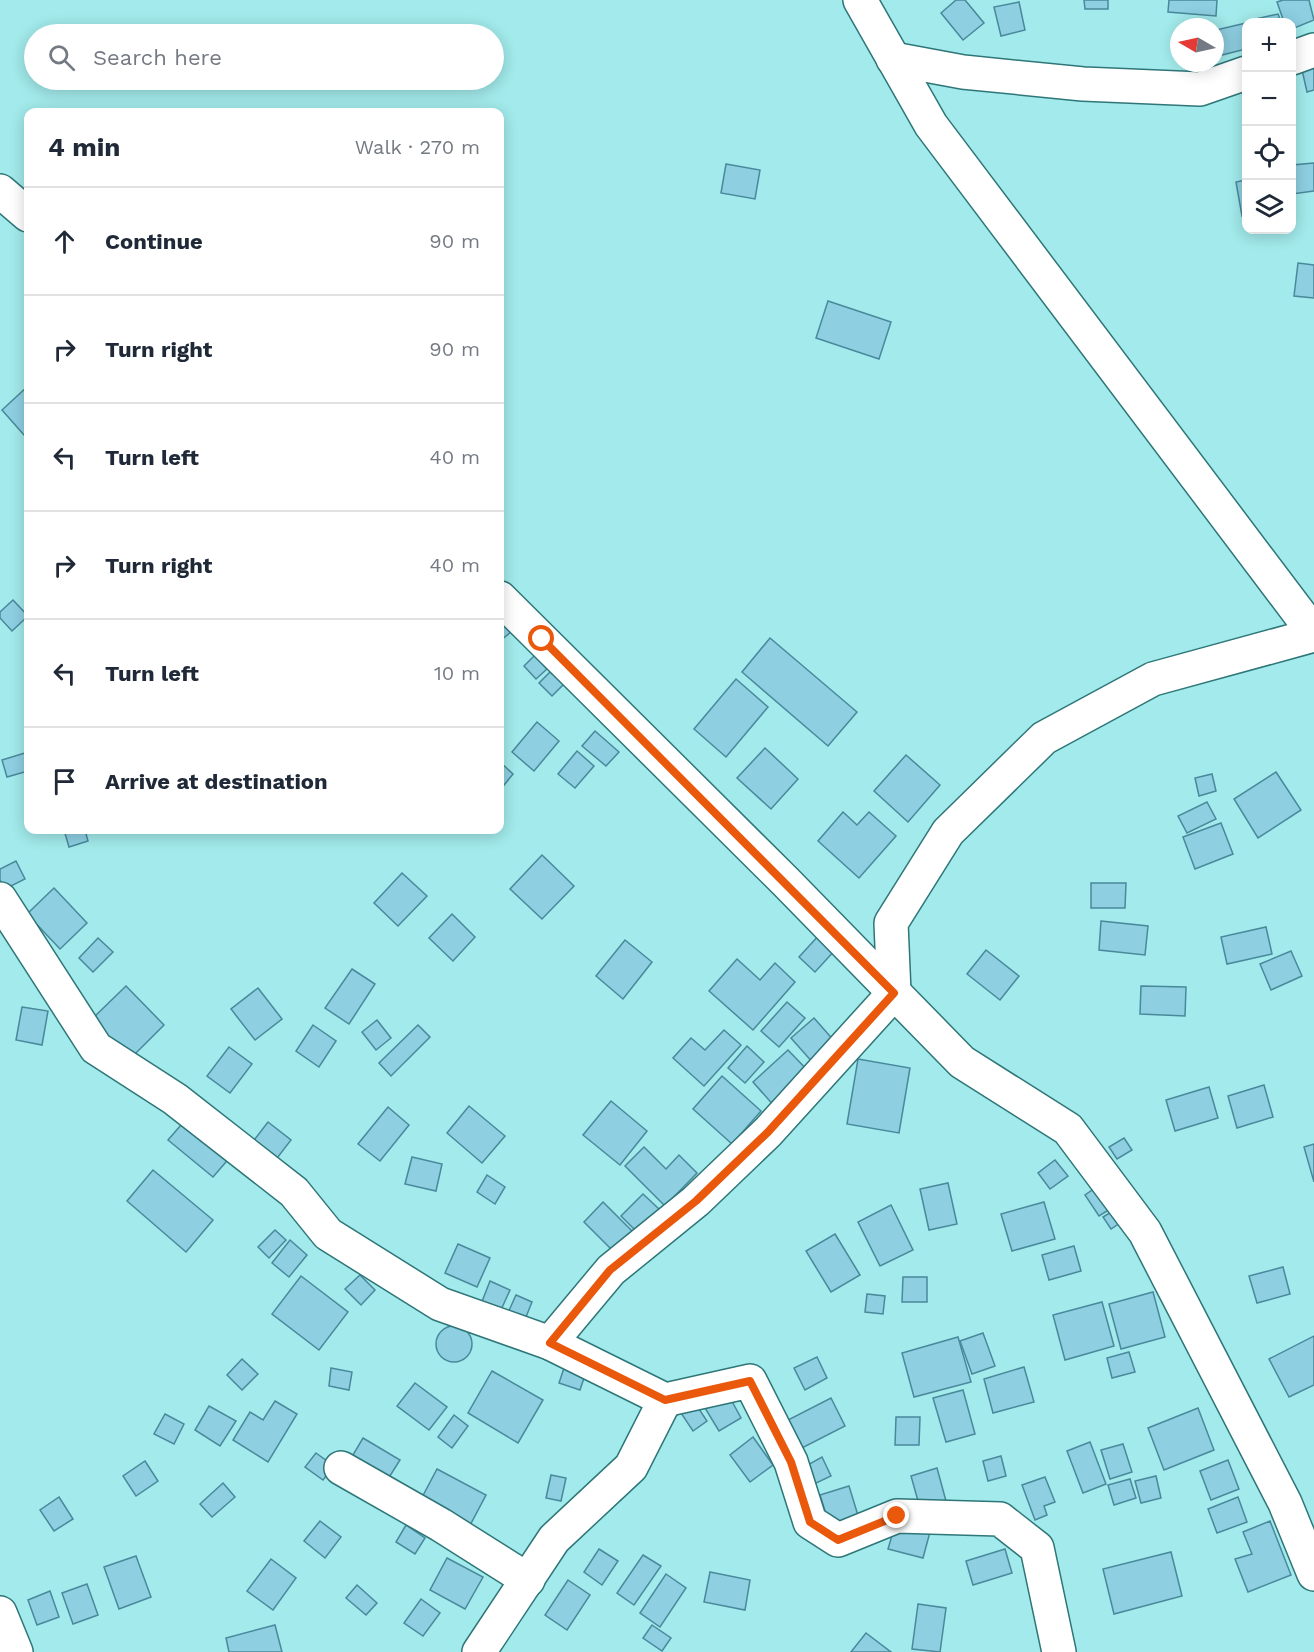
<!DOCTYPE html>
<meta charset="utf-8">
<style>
:root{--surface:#fff;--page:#f2f2f3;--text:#1f2937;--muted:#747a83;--line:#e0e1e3}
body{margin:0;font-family:"Work Sans",sans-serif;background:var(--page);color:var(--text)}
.controls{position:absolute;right:18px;top:18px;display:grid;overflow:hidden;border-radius:12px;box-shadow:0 3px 15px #0003}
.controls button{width:54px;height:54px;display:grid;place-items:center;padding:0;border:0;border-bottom:2px solid var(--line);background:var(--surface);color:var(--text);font:30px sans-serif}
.compass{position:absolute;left:1170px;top:18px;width:54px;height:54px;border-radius:50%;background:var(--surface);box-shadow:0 3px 15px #0003;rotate:279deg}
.stop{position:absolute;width:18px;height:18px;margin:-14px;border:4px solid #ea580c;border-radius:50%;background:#fff}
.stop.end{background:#ea580c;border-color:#fff;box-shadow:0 2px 6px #0008}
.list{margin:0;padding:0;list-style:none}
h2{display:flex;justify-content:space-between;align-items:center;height:78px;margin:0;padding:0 24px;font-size:26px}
h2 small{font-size:20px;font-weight:400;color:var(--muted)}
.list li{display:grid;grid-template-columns:39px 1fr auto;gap:18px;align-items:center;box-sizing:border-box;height:108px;padding:0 24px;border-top:2px solid var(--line)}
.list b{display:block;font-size:22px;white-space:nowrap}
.list em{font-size:20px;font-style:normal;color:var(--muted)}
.icon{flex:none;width:33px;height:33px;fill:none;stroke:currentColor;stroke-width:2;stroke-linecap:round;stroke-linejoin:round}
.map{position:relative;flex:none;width:1314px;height:1652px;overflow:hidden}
.search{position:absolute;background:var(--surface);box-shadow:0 3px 15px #0003;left:24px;top:24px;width:480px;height:66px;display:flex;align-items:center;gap:15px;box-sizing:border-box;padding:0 21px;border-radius:33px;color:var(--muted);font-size:22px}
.panel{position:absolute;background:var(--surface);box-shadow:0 3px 15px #0003;left:24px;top:108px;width:480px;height:726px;border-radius:12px}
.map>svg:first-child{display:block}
</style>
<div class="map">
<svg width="1314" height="1652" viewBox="0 0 1314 1652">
<rect width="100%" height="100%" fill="#a2eaeb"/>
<g fill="#8ecfe2" stroke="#49899b" stroke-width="1.5">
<polygon points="956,0 965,0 984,23 963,40 941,13"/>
<polygon points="1084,0 1108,0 1108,9 1085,9"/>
<polygon points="1169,0 1217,0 1216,16 1168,12"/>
<polygon points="1283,0 1309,0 1314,20 1292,29 1292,22 1284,22 1277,2"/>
<polygon points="1019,2 1025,30 1001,36 994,7"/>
<polygon points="1278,14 1281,22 1251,22 1251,20"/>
<polygon points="1246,23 1246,49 1222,55 1216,30"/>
<polygon points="1314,67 1314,90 1307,92 1302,70"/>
<polygon points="1314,163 1314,191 1292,194 1292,165"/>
<polygon points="726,164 760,170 755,199 721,193"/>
<polygon points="1246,180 1246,215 1242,216 1236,182"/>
<polygon points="1298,263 1314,265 1314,298 1294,296"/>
<polygon points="828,301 891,322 879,359 816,338"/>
<polygon points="28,386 28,431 24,435 2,410"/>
<polygon points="13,600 28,616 12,631 0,618 0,612"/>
<polygon points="500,614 512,631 500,641"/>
<polygon points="770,638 857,712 828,746 742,672"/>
<polygon points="535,655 547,669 536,679 524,666"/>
<polygon points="550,672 564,684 552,696 539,683"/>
<polygon points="736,679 768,707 726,757 694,729"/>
<polygon points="537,722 559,741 534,771 512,752"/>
<polygon points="595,731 619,752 606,766 582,746"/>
<polygon points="765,748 798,779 771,809 737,778"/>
<polygon points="577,751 594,766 575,788 558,774"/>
<polygon points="28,752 28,771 7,777 2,760"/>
<polygon points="906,755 940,785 908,822 874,791"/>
<polygon points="500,762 513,774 500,790"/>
<polygon points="1276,772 1301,810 1258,838 1234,799"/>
<polygon points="1212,774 1216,791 1199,796 1195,778"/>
<polygon points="1207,802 1216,819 1187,833 1178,816"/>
<polygon points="843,812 857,825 869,812 896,836 859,878 818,841"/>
<polygon points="1221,823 1233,854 1195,869 1183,837"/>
<polygon points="64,830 85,830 88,841 69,847"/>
<polygon points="542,855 574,886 542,919 510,889"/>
<polygon points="16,861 25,879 5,889 0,880 0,869"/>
<polygon points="402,873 427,896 398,926 374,903"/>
<polygon points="1091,883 1126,883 1125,908 1091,908"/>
<polygon points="54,888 87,923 60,949 27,914"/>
<polygon points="452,914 475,937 453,961 429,938"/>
<polygon points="1101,921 1148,926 1145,955 1099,950"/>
<polygon points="1266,927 1272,954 1227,964 1221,937"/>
<polygon points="820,934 836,949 815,972 799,957"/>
<polygon points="98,938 113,952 93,972 79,958"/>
<polygon points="625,940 652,962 623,999 596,976"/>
<polygon points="986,950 1019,976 1000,1000 967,974"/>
<polygon points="1291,951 1302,976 1271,990 1260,964"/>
<polygon points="737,959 760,980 775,963 795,982 753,1030 709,991"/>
<polygon points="352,969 375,984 349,1024 325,1008"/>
<polygon points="126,986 164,1025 130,1059 92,1019"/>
<polygon points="1141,986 1186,987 1185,1016 1140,1014"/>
<polygon points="258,988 282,1019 255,1040 231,1009"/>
<polygon points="787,1002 805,1018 779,1047 761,1031"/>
<polygon points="22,1007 48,1011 42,1045 16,1040"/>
<polygon points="814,1018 836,1043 814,1064 791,1038"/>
<polygon points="377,1020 391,1038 376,1050 362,1032"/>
<polygon points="313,1025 336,1041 319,1067 296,1051"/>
<polygon points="418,1025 430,1037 391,1076 379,1063"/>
<polygon points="724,1030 741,1045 704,1086 673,1058 691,1038 705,1050"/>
<polygon points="747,1046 764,1062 745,1083 728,1068"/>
<polygon points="229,1047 252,1064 230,1093 207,1076"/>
<polygon points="788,1050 811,1074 775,1107 753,1082"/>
<polygon points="858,1059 910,1068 899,1133 847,1124"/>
<polygon points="722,1076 761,1111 732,1144 693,1109"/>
<polygon points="1264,1085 1273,1117 1237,1128 1228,1096"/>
<polygon points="1209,1087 1218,1118 1175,1131 1166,1100"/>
<polygon points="611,1101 647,1131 620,1165 583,1135"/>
<polygon points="469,1106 505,1136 482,1163 447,1133"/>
<polygon points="388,1107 409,1125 380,1161 358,1144"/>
<polygon points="188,1117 232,1155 213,1177 168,1140"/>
<polygon points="268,1122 291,1140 271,1166 248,1148"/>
<polygon points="1124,1138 1132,1150 1117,1159 1109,1147"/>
<polygon points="1314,1144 1314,1182 1304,1147"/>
<polygon points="644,1147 666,1169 679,1155 697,1173 665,1206 625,1166"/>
<polygon points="412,1157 442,1164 436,1191 405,1184"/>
<polygon points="1055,1160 1068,1176 1050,1189 1038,1173"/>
<polygon points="153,1170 213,1220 186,1252 127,1201"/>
<polygon points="487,1175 505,1187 495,1204 477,1192"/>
<polygon points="948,1183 957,1224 929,1230 920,1189"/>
<polygon points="1101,1184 1115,1206 1099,1216 1085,1195"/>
<polygon points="643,1194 659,1209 637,1232 621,1216"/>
<polygon points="603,1202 634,1233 615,1253 584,1222"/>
<polygon points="1044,1202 1055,1239 1012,1251 1001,1214"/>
<polygon points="891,1205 913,1250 880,1266 858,1222"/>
<polygon points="1116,1209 1123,1221 1111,1229 1103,1217"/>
<polygon points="275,1230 286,1240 269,1258 258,1247"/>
<polygon points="835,1234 860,1275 831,1292 806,1251"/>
<polygon points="290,1240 307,1255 289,1277 272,1263"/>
<polygon points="458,1244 490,1258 477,1287 445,1273"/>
<polygon points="1074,1246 1081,1271 1049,1280 1042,1255"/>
<polygon points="1283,1267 1290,1294 1257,1303 1249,1276"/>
<polygon points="360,1275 375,1290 361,1305 345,1289"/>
<polygon points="301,1276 348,1312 319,1350 272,1314"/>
<polygon points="903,1277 927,1277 927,1302 902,1302"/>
<polygon points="490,1281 510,1290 500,1312 481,1304"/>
<polygon points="1153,1292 1165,1337 1121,1349 1109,1304"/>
<polygon points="867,1294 885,1296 883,1314 865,1312"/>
<polygon points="516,1295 532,1302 524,1322 507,1315"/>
<polygon points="1102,1302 1114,1346 1065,1360 1053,1315"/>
<circle cx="454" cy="1344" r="18"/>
<polygon points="983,1333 995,1366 972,1374 960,1341"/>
<polygon points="1314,1336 1314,1385 1289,1397 1269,1359"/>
<polygon points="958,1337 971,1382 914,1397 902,1353"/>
<polygon points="1129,1352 1135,1372 1112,1378 1107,1358"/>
<polygon points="817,1357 827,1378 805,1390 794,1368"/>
<polygon points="242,1359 258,1374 242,1390 227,1375"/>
<polygon points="566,1362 587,1369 580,1390 559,1383"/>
<polygon points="1024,1367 1034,1402 993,1413 984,1379"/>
<polygon points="331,1368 352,1372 349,1390 329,1386"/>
<polygon points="492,1371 543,1400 518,1443 468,1413"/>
<polygon points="415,1383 447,1407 429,1430 397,1406"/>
<polygon points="963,1390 975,1434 946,1442 933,1398"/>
<polygon points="728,1394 741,1418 719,1431 705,1408"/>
<polygon points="831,1398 845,1426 800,1449 786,1421"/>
<polygon points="693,1400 707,1421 693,1431 679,1410"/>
<polygon points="275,1401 297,1414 268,1462 233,1440 250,1412 263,1420"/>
<polygon points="209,1406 236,1421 220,1446 195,1430"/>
<polygon points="1198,1408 1214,1450 1164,1470 1148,1428"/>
<polygon points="165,1414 184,1424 174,1444 154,1434"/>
<polygon points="454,1415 468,1426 452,1448 438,1437"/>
<polygon points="896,1417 920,1417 919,1445 895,1445"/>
<polygon points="753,1437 773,1465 750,1482 730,1455"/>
<polygon points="363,1438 400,1460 383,1487 347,1465"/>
<polygon points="1090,1442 1106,1484 1083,1493 1067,1451"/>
<polygon points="1123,1444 1132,1472 1110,1479 1101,1450"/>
<polygon points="316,1453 334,1466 323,1480 305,1467"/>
<polygon points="1001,1456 1006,1476 988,1481 983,1461"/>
<polygon points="822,1457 831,1476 812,1485 804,1467"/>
<polygon points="1228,1460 1239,1489 1211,1500 1200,1471"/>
<polygon points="145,1461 158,1481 136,1496 123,1476"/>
<polygon points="937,1468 946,1501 920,1508 911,1476"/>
<polygon points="437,1469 486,1495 467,1531 418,1505"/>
<polygon points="551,1475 566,1478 561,1501 546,1498"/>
<polygon points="1156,1476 1161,1498 1141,1503 1135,1481"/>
<polygon points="1045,1477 1055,1502 1044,1506 1047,1515 1035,1520 1022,1485"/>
<polygon points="1130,1479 1136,1498 1114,1505 1108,1485"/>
<polygon points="223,1483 235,1497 212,1517 200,1504"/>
<polygon points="849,1486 860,1522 831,1530 820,1495"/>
<polygon points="59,1497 73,1519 54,1531 40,1510"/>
<polygon points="1238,1497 1247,1522 1217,1533 1208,1509"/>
<polygon points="320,1521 341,1537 325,1558 304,1541"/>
<polygon points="1270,1521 1291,1575 1248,1592 1235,1559 1252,1554 1243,1532"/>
<polygon points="896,1522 930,1532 923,1558 888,1549"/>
<polygon points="406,1525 425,1538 415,1554 396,1542"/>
<polygon points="599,1549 618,1561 602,1585 584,1572"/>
<polygon points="1005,1549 1012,1573 973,1585 966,1561"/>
<polygon points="1171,1552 1182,1596 1114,1614 1103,1569"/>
<polygon points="643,1555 661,1566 634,1605 617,1593"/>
<polygon points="136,1556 151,1597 119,1609 104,1567"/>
<polygon points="447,1558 483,1577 465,1609 430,1590"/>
<polygon points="271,1559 296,1578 273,1610 247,1591"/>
<polygon points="710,1572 750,1580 745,1610 704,1602"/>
<polygon points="666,1574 686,1588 660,1627 640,1613"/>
<polygon points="568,1580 590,1595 567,1630 545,1615"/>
<polygon points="87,1584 98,1615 73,1624 62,1593"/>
<polygon points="357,1585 377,1603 366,1615 346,1598"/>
<polygon points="50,1591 59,1617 37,1625 28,1600"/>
<polygon points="421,1599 440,1613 423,1636 404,1623"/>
<polygon points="918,1604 946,1608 940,1652 912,1649"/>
<polygon points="275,1625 282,1652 229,1652 226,1638"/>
<polygon points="652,1625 671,1638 662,1651 643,1638"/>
<polygon points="866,1633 891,1652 851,1652"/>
</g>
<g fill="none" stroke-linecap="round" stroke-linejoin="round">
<defs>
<g id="street">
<polyline points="860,0 931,125 1314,633"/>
<polyline points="1292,58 1314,50"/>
<polyline points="893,59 963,72 1083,84 1200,89 1246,73"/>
<polyline points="0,191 28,215"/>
<polyline points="500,598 785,881 962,1062 1068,1129 1145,1232 1285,1503 1314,1574"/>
<polyline points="0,899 96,1048 175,1099 294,1192 328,1234 440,1304 550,1343 665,1400 750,1381 791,1462 810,1522 838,1540 897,1516 1000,1519 1037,1548 1059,1652"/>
<polyline points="550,1343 611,1270 696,1201 768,1132 894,993 891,923 948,832 1044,738 1153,679 1314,635"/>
<polyline points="341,1468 441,1525 528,1580"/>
<polyline points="0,1613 16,1652"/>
<polyline points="479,1652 554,1539 631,1467 665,1400"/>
</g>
</defs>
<use href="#street" stroke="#2e7678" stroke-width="36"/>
<use href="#street" stroke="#fff" stroke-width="33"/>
</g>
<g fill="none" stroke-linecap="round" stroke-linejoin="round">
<polyline stroke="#ea580c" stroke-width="8" points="542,639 894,993 768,1132 696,1201 610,1270 550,1343 665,1400 750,1381 791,1462 810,1522 838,1540 897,1516"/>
</g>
</svg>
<div class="controls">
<button>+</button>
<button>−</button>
<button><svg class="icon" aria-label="locate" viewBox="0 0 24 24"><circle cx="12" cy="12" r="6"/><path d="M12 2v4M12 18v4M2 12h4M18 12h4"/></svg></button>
<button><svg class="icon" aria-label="layers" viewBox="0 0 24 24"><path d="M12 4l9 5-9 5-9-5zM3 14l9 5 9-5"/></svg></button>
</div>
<svg class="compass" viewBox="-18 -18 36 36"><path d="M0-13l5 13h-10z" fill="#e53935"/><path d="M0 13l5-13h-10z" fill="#747a83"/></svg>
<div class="stop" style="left:542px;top:639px"></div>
<div class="stop end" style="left:897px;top:1516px"></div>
<div class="search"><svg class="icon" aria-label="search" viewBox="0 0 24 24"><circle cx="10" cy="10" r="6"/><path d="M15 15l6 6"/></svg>Search here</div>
<section class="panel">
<h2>4 min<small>Walk · 270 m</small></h2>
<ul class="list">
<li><svg class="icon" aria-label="ahead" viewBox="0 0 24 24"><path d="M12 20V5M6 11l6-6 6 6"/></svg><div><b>Continue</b></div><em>90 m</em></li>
<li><svg class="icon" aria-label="right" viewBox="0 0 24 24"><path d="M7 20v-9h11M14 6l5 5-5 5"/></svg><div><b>Turn right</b></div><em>90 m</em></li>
<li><svg class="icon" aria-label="left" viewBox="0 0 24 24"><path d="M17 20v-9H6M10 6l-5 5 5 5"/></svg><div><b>Turn left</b></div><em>40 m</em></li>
<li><svg class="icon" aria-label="right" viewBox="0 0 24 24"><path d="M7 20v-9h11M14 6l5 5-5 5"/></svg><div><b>Turn right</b></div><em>40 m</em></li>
<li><svg class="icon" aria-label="left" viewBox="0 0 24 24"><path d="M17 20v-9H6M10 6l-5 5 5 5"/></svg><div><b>Turn left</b></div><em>10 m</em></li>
<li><svg class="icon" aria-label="arrive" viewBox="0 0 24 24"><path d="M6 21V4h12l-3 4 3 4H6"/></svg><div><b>Arrive at destination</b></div></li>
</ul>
</section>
</div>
